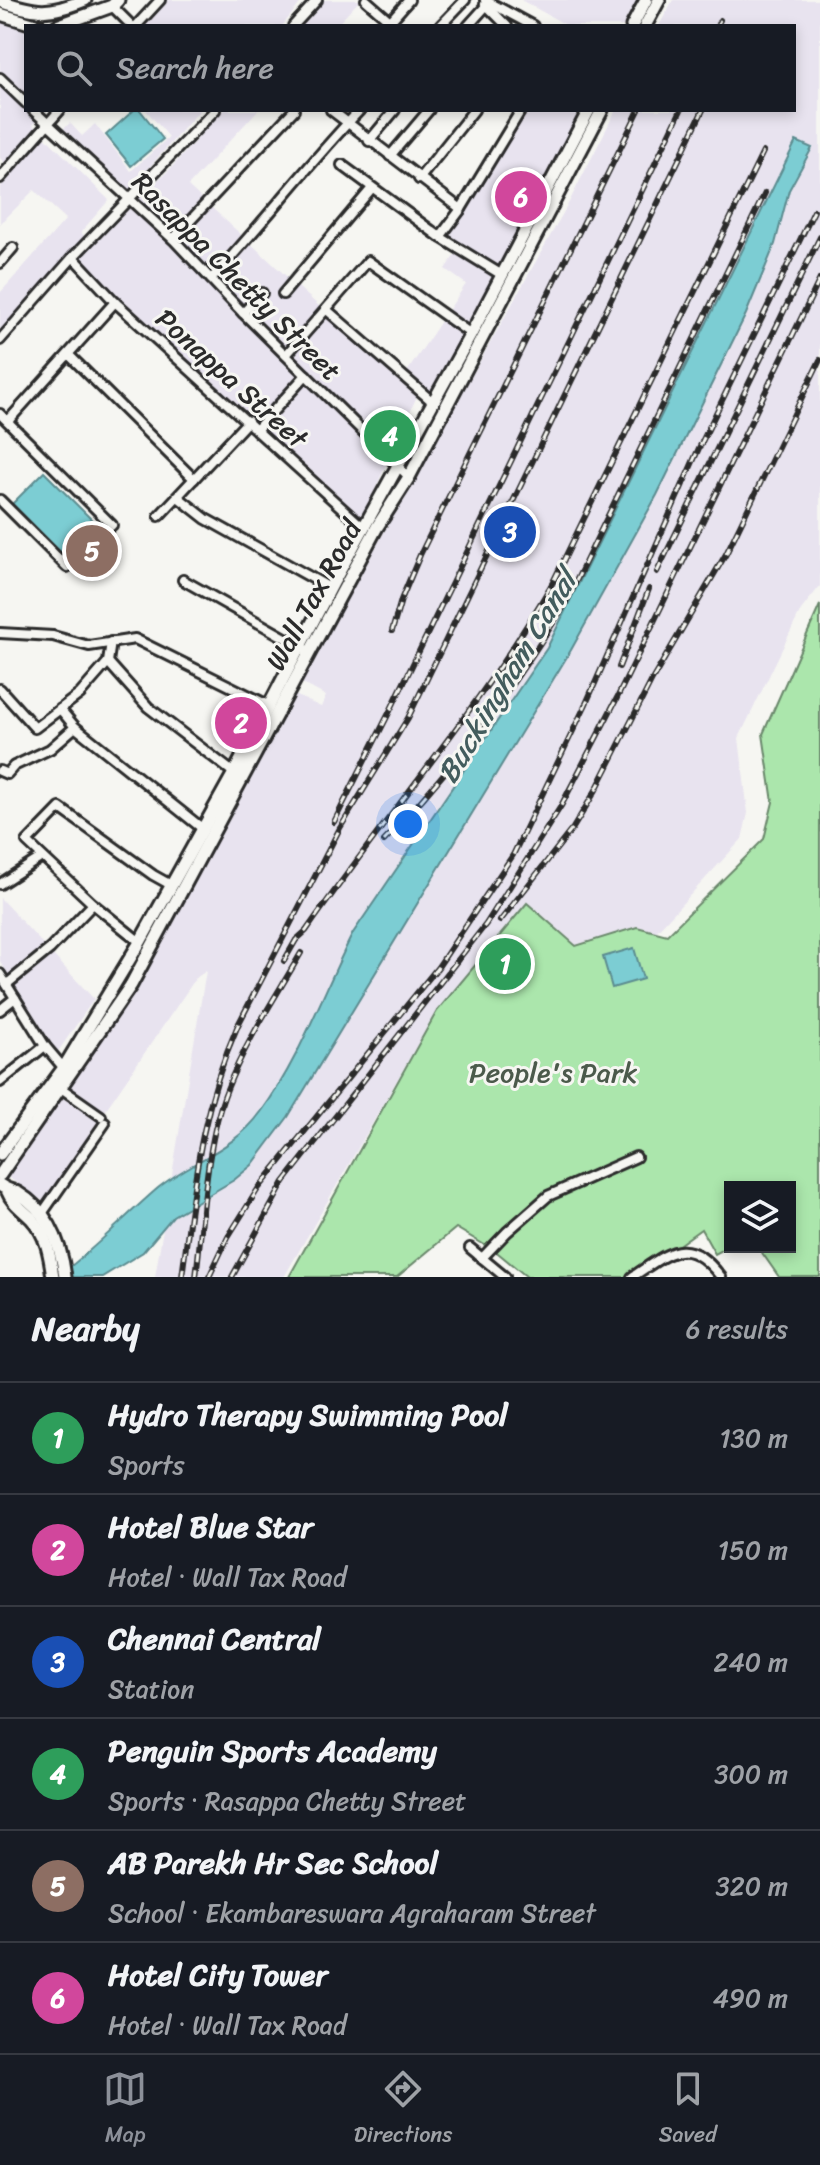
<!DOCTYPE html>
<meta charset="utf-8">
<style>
:root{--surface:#171b24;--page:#242831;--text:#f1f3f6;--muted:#9ea1a6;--line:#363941;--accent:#8c9099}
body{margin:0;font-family:Sriracha,sans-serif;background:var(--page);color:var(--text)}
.controls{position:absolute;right:24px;bottom:24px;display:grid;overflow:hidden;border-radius:0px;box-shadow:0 4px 12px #0003}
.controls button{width:72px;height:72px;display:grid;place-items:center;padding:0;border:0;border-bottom:2px solid var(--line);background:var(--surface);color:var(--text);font:40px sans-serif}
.you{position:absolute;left:408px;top:824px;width:28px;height:28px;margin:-20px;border:6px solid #fff;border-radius:50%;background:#1a73e8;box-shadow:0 0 0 12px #1a73e833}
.badge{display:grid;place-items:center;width:52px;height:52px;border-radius:50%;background:var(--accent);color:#fff;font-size:26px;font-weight:700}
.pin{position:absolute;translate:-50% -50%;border:4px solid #fff;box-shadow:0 2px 8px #0006}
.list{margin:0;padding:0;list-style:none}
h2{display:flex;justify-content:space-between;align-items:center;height:104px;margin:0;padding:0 32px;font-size:34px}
h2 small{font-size:26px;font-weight:400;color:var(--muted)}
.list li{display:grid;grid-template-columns:52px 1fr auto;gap:24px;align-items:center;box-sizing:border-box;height:112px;padding:0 32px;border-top:2px solid var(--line)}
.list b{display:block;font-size:30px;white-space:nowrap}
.list p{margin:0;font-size:26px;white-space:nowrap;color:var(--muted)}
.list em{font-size:26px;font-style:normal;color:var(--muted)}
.icon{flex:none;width:44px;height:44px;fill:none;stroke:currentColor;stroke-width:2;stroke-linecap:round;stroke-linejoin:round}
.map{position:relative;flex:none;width:820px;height:1277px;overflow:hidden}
.search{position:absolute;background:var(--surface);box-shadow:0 4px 12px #0003;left:24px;right:24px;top:24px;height:88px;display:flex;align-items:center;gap:20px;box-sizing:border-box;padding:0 28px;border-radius:0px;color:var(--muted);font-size:30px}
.sheet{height:776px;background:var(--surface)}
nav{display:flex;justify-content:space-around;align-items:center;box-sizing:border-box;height:112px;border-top:2px solid var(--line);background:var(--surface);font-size:22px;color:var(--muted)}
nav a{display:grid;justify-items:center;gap:4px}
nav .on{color:var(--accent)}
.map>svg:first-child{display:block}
</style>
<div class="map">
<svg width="820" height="1277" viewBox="0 0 820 1277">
<rect width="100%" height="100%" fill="#f6f6f2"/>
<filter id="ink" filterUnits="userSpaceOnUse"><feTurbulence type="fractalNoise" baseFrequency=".0125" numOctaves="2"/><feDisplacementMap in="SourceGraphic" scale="16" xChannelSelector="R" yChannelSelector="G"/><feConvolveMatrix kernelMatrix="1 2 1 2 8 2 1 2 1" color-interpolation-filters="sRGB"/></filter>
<g filter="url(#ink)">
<g fill="#e8e3ef">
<polygon points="165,0 303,0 282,26 144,26"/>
<polygon points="322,0 360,0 336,26 299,26"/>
<polygon points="521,0 640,0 626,26 568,26"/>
<polygon points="673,0 820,0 820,586 801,610 739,738 748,813 742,839 656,932 636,928 576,946 527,904 437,1011 284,1277 155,1277 206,971 196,978 43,1201 8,1177 151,961 295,695 321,707 326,696 300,682 567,206 616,110 794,110 794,26 659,26"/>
<polygon points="0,22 26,29 26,110 46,110 33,125 109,200 81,232 85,237 0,334 0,293 66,219 34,190 0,224 0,187 14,172 0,158"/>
<polygon points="146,110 200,110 124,196 61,131 70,123 82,136 95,124 131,171 169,137"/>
<polygon points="223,110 258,110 188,186 417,396 360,523 107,291 74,257 169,170"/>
<polygon points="520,110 579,110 584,112 431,392 407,372 466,284 445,269 462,245 443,233"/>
<polygon points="0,898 94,999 57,1053 0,961"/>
</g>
<polygon fill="#abe6ac" stroke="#6b886c" stroke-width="2" points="820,605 820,1277 779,1277 758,1247 790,1247 790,1187 730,1187 730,1246 715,1254 701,1229 634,1277 527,1277 498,1253 456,1228 397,1277 289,1277 437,1011 527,903 576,946 637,927 667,935 764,839 773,802 763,734"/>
<g fill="#7ccdd3" stroke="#5c8c90" stroke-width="2">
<polygon points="134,110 140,110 163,139 131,166 106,135"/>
<path d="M796,141L812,148L789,190L775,244L746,314L657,495L571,650L288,1117L252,1165L234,1180L173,1216L143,1252L102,1277H57C94,1250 124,1217 158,1188C192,1160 234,1150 261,1112C301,1057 322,994 353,933L547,648Z"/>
<polygon points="44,472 96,524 62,557 11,505"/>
<polygon points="634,948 643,979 612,988 603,957"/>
</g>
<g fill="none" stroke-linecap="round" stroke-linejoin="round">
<defs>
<g id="minor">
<polyline points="366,0 390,21"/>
<polyline points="485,0 533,26"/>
<polyline points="485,4 507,26"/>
<polyline points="112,6 132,26"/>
<polyline points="136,26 160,0"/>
<polyline points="293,26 317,0"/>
<polyline points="386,26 409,0"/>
<polyline points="440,26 465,0"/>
<polyline points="468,26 486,6"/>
<polyline points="0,78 26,103"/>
<polyline points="33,110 173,239 243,313 409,477"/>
<polyline points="331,110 461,209"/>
<polyline points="369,141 395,110"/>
<polyline points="390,156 429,110"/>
<polyline points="342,165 440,237 502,275"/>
<polyline points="0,178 60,110"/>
<polyline points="419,179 474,110"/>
<polyline points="440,237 461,209 521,110"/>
<polyline points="173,239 294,110"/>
<polyline points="73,257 115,302 364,528"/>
<polyline points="0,263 13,248"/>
<path d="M211,279C263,224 308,164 360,110"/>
<polyline points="283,294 372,188"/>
<polyline points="327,310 434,403"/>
<polyline points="243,313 262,293"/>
<polyline points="0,340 73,257 215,110"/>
<polyline points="69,355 194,479"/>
<polyline points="286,355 368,261 471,334"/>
<polyline points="0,414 112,525 67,567 0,500"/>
<polyline points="8,421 115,302"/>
<polyline points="257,429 306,375"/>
<polyline points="178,497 206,519 330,588"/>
<polyline points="159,516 248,421"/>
<polyline points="183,580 305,649"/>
<polyline points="0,633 53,636 89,646 135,639 270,706"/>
<polyline points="108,662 148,707 234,773"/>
<polyline points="0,689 35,728 80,694 108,662 111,642"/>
<polyline points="60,709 75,727 203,829"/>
<polyline points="0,771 7,774 14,766 50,749 75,727"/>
<polyline points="0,884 42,857"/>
<polyline points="140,942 93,904 27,842 60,808 153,875 171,885"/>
<polyline points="0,974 45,1046 67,1072"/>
<polyline points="7,984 50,949 93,904"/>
<polyline points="0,1010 15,998"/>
<polyline points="0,1082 45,1046"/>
<polyline points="61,1088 101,1116"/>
<polyline points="41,1215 105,1123"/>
<polyline points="470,1248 505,1277"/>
<polyline points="482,1258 507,1232 548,1196 636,1157"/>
<path d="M632,1277C670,1252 687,1233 721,1277"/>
</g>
<g id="major">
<path d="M0,1C37,13 48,15 85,0"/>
<polyline points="0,14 39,26"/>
<polyline points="57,26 112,6 118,0"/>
<polyline points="632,26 646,0"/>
<polyline points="645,26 659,0"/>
<polyline points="0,1154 63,1069 140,942 234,773 334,581 471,334 589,110"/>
<polyline points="0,1175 131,985 377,527 409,477 602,110"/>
<path d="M0,1185C6,1190 11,1190 18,1193C48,1211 61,1244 65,1277"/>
<path d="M7,1190C12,1203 22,1209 31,1218C47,1235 50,1255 53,1277"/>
</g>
</defs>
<use href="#minor" stroke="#2b2b2b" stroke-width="14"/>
<use href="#major" stroke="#2b2b2b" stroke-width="17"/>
<use href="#minor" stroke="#f6f6f2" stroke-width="8"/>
<use href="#major" stroke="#f6f6f2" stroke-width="11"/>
<defs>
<g id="rail">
<polyline points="717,26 720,20"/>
<polyline points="657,572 820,237"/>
<polyline points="392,631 401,600 420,555 639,110"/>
<polyline points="619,667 649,589"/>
<polyline points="334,822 392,707 681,110"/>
<path d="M384,841C452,770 512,689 564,606L765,193"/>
<polyline points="500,921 573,828 596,790 652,680 726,554 820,360"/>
<path d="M284,961L296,940L306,931C387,814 482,706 553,582L763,152"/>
<path d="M182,1277C194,1185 200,1111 238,1025L340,828L408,718L703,110"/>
<path d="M196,1277C203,1220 206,1141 227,1089C246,1041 275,998 301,953"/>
<polyline points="209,1277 228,1237 258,1189 438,967 513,855 585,706 699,448 814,211"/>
<polyline points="232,1277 284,1182 486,924 561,806 617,698 820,279"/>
</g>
</defs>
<use href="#rail" stroke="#2b2b2b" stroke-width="6"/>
<use href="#rail" stroke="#f6f6f2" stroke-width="3" stroke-dasharray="9" stroke-linecap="butt"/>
</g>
</g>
<g text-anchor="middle" stroke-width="6" stroke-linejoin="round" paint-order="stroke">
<g font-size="28" fill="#2b2b2b" stroke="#f6f6f2">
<text transform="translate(237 276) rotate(45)" y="10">Rasappa Chetty Street</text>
<text transform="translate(232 378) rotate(42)" y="10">Ponappa Street</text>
<text transform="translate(313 595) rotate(-61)" y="10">Wall Tax Road</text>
</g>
<g font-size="28" fill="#4b5a4b" stroke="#f6f6f2">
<text x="553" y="1082">People's Park</text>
</g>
<g font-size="30" font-style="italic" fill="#435c5d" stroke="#f6f6f2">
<text transform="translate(507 677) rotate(-59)" y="10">Buckingham Canal</text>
</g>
</g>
</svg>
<div class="controls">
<button><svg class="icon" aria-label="layers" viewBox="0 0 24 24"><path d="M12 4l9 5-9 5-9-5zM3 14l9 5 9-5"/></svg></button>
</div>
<div class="you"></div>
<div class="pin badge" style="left:505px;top:964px;background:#2e9e5b">1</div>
<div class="pin badge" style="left:241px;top:723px;background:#d1479c">2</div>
<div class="pin badge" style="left:510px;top:532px;background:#1a4fb4">3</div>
<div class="pin badge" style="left:390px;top:436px;background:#2e9e5b">4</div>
<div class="pin badge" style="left:92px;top:551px;background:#8d6e63">5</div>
<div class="pin badge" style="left:521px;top:197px;background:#d1479c">6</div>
<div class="search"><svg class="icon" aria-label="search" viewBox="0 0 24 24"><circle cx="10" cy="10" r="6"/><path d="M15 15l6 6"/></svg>Search here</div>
</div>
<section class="sheet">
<h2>Nearby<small>6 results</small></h2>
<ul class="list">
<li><span class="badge" style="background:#2e9e5b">1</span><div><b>Hydro Therapy Swimming Pool</b><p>Sports</p></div><em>130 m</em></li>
<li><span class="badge" style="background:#d1479c">2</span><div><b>Hotel Blue Star</b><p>Hotel · Wall Tax Road</p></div><em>150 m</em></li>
<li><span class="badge" style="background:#1a4fb4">3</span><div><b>Chennai Central</b><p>Station</p></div><em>240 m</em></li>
<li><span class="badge" style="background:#2e9e5b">4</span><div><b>Penguin Sports Academy</b><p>Sports · Rasappa Chetty Street</p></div><em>300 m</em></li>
<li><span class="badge" style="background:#8d6e63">5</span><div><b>AB Parekh Hr Sec School</b><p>School · Ekambareswara Agraharam Street</p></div><em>320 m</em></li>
<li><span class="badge" style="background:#d1479c">6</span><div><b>Hotel City Tower</b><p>Hotel · Wall Tax Road</p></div><em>490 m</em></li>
</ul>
</section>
<nav>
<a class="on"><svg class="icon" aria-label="map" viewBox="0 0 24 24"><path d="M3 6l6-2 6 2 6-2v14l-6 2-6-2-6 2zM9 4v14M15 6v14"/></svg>Map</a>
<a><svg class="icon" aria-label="directions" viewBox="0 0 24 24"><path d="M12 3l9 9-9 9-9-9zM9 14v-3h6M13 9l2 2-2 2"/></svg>Directions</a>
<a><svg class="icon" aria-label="saved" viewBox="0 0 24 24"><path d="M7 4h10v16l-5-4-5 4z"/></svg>Saved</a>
</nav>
